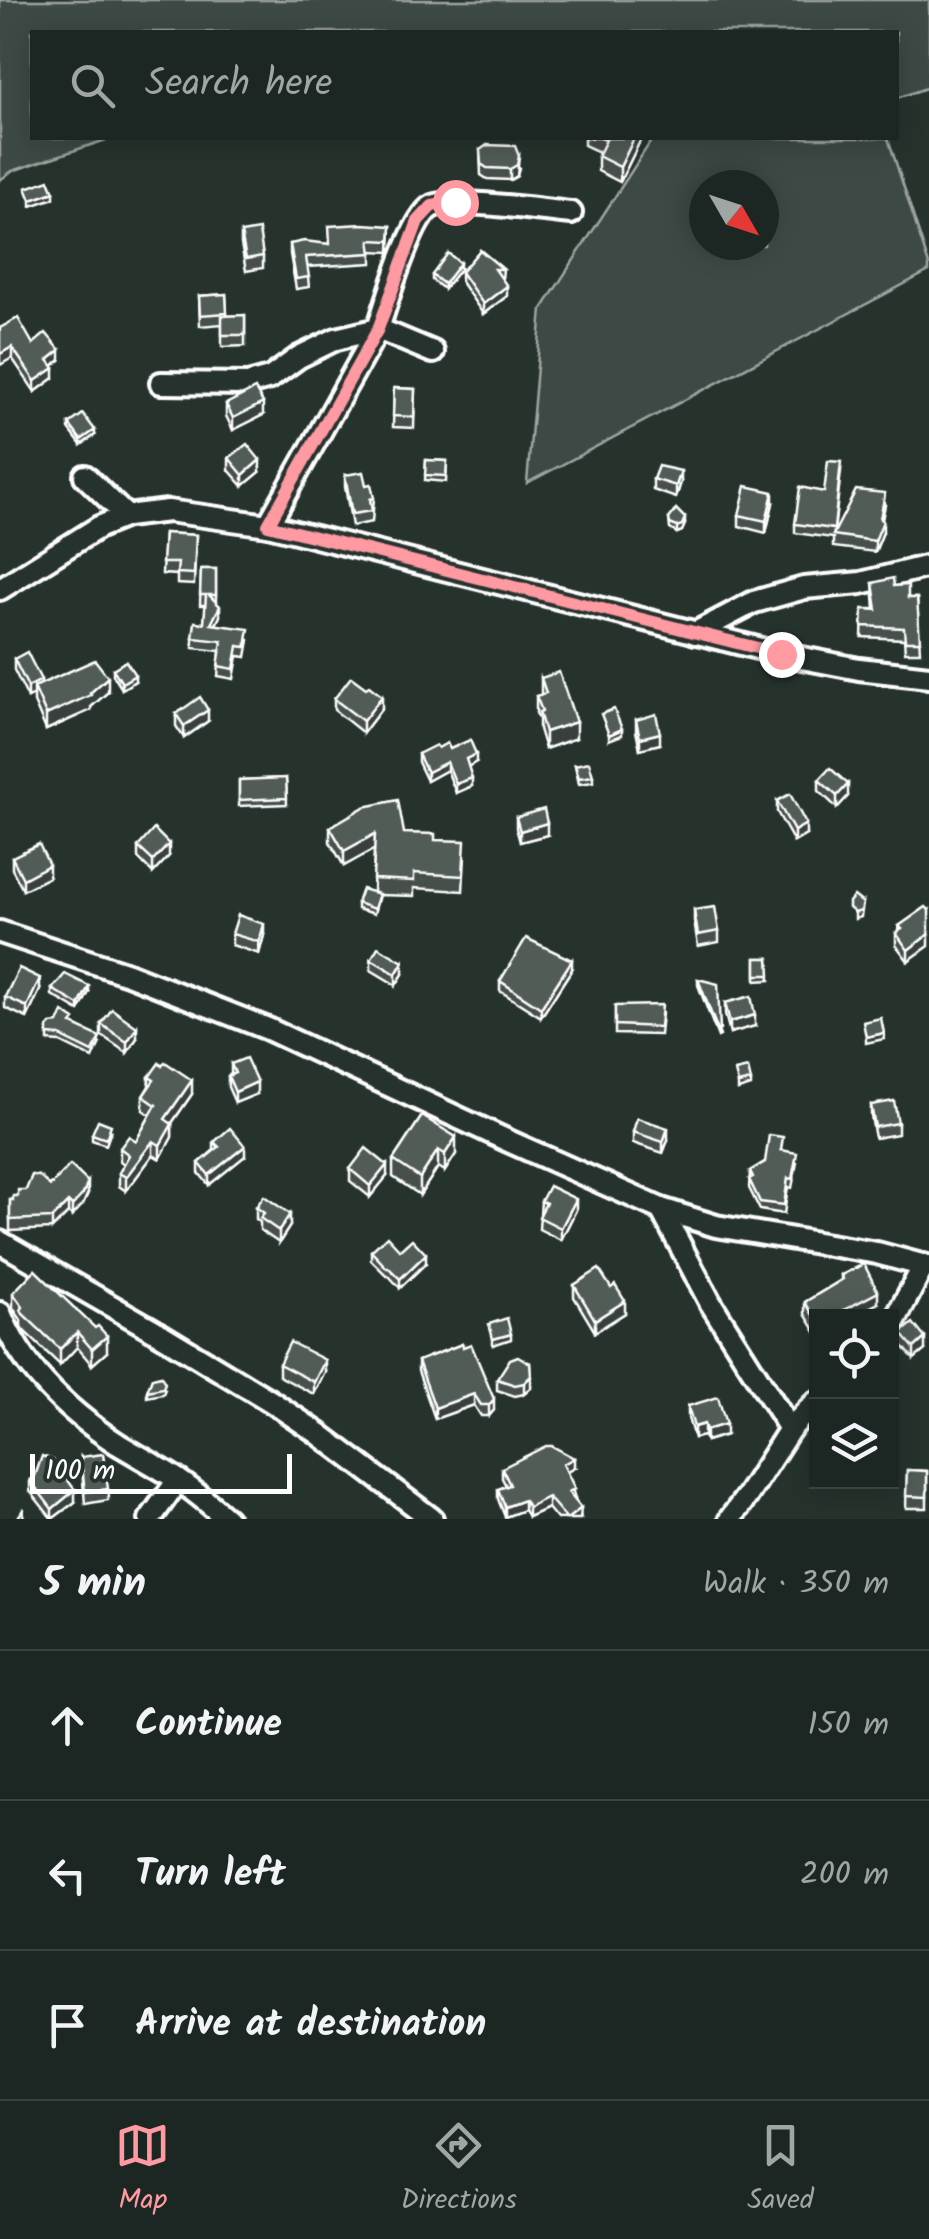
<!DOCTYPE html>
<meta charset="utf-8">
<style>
:root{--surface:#1c2622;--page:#29322f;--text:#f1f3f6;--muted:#a0a5a5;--line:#3a4340;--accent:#ff9aa2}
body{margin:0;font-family:Kalam,sans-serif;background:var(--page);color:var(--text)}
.controls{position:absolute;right:30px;bottom:30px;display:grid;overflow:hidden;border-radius:0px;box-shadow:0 5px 25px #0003}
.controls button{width:90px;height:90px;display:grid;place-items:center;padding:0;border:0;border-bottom:2px solid var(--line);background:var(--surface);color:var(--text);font:50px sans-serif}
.compass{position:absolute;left:689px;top:170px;width:90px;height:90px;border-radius:50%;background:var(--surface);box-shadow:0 5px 25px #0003;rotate:129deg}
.scale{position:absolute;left:30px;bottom:25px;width:262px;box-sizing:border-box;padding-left:10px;border:5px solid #fff;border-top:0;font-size:28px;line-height:35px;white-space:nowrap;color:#fff;-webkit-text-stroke:8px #26332d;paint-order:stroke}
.stop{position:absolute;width:30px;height:30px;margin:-22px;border:8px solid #ff9aa2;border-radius:50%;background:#fff}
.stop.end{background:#ff9aa2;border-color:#fff;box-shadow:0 2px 10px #0008}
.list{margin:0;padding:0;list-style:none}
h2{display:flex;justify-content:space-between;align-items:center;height:130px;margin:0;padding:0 40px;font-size:42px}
h2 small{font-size:32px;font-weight:400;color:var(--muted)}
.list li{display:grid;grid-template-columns:65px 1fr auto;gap:30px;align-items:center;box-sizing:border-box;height:150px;padding:0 40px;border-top:2px solid var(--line)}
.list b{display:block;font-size:38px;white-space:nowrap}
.list em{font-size:32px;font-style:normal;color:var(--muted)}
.icon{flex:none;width:55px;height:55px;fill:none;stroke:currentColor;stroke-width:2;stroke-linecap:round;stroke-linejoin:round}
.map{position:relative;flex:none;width:929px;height:1519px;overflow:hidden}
.search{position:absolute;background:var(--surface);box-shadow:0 5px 25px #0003;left:30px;right:30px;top:30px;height:110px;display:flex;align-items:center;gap:25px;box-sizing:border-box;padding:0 35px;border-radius:0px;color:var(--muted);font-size:38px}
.sheet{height:580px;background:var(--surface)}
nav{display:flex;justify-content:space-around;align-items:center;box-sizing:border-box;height:140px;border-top:2px solid var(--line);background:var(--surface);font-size:28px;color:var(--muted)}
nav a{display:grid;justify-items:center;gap:5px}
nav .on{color:var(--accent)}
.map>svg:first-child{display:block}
</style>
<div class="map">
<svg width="929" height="1519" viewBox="0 0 929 1519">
<rect width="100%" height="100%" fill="#26332d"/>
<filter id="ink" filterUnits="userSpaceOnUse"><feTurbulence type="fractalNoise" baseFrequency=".01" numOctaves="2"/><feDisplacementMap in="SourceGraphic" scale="20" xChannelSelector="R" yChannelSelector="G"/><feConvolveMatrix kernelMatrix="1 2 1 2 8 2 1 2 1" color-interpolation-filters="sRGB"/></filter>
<g filter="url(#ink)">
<g fill="#3e4944" stroke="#9ea4a2" stroke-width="2.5" fill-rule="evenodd">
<polygon points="0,0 929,0 929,87 897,98 896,32 32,32 32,138 112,138 12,171 0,180"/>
<path d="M653,138H888L929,265V271L527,483L542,309ZM704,185H764V245H704Z"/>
</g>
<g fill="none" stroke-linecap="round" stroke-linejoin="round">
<defs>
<g id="minor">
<path d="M161,383L248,384L270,378L299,357L336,339L378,329C386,304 411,219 431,207C449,196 545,211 571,213"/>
<polyline points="85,476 126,516"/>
<polyline points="268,525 378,329 433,352"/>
<polyline points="0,589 99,527 126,516 168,511 268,525 781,654 859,669 929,677"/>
<polyline points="695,633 754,602 804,588 861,583 929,566"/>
<polyline points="0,932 128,974 268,1029 504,1139 661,1209 716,1226 877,1253 929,1267"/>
<polyline points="661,1209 710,1302 790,1429"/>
<polyline points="0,1242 155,1331 272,1402 318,1433 432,1519"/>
<path d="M0,1313C23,1370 67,1411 118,1444C138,1456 159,1467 178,1480C196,1492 211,1505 227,1519"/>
<polyline points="892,1326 924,1265"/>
<polyline points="150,1519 178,1480"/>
<polyline points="730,1519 747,1496 790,1429 816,1402"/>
</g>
</defs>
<use href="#minor" stroke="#fff" stroke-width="28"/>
<use href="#minor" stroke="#26332d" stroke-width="20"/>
</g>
<g fill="#464f4b" stroke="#fff" stroke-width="2.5">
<polygon points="584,138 640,138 640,141 620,182 598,171 598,156 599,152 584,145"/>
<polygon points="480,150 519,168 517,176 510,180 487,179 481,175"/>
<polygon points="391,226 390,252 372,251 372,263 307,267 309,287 296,289 290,254 290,244 330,244"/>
<polygon points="241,233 263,256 263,268 246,271 241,244"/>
<polygon points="480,250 503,269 502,280 507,296 483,314 461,282 461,272"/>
<polygon points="460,269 444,289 432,280 432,275"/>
<polygon points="226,294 227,316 245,315 245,346 222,347 222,324 200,326 199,296"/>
<polygon points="0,328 33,344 60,360 53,366 54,378 35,392 12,358"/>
<polygon points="394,388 415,389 414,428 393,427"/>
<polygon points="226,404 263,415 233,430 226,416"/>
<polygon points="69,424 95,435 81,445 69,429"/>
<polygon points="229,458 260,472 243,486 229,470"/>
<polygon points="426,460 447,461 446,482 425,480"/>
<polygon points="841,471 834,532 885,505 882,520 883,532 875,552 833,547 833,538 795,533 795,524 824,492"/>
<polygon points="345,475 366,485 374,498 372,522 352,526 345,487"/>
<polygon points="653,479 681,482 676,498 653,490"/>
<polygon points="773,503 766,533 739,526 739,515"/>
<polygon points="669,519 685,524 682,531 677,533 670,529"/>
<polygon points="164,533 196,535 194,585 177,584 177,575 162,574"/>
<polygon points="201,569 216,569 216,602 220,616 216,625 249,640 246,657 238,656 234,679 218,676 220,651 193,648 193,638 204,623 206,605 200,605"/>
<polygon points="873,583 894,586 908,598 917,598 920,652 905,652 904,639 862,637 863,609 875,609"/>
<polygon points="14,659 41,684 108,692 91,707 91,710 46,730 34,702 34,695 28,698 14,670"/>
<polygon points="113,669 135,681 122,689 113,675"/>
<polygon points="541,678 576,738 545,749 539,729 539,719 536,713 536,696 541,695"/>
<polygon points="366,688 382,708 363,733 334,710 334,699"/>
<polygon points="176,714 208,721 184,738 176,726"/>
<polygon points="636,720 660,744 640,749 636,731"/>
<polygon points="438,748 450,749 476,762 468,766 472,786 456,793 447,770 427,781 418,762 418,754"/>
<polygon points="575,765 593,776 593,782 579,784"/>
<polygon points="286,778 287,804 239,806 239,780"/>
<polygon points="819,780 848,796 837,808 819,791"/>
<polygon points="777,801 806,835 794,842 777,812"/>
<polygon points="516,817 547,835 520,842 516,828"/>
<polygon points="330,827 404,833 435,840 465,856 463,891 414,888 414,896 379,895 374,914 357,909 357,903 373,892 374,849 344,866 330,842"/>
<polygon points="138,847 169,856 153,873 138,858"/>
<polygon points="12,857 49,877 23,890 12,869"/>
<polygon points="694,910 719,931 719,942 698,946 694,921"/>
<polygon points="929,910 908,961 896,945 896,933 899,931 899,926"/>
<polygon points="232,934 264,935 259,954 232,945"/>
<polygon points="756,958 769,958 770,980 756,981"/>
<polygon points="371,959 403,974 396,985 371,970"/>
<polygon points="572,969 541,1017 500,991 500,981"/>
<polygon points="698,979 720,1036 718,1037 698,985"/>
<polygon points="52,989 89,992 79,1011 52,995"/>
<polygon points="40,990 27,1018 5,1008 5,997"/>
<polygon points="725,1003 755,1026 730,1033 725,1014"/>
<polygon points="615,1006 662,1013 660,1035 615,1034"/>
<polygon points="101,1024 137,1038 127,1053 101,1035"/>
<polygon points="75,1025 100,1043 93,1058 60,1042 48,1041 48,1028"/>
<polygon points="231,1064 257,1094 235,1103 228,1087 228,1076 231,1074"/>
<polygon points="149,1077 192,1094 172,1123 172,1137 160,1159 153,1155 126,1191 119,1186 119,1173 124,1164 120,1161 120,1148 136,1141 150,1115 143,1110 143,1096 149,1086"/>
<polygon points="871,1105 898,1123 898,1134 875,1138 871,1116"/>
<polygon points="422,1116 456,1154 445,1171 438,1167 420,1195 393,1177 393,1160"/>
<polygon points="111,1131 106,1145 92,1140 92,1134"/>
<polygon points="633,1132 668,1140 663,1153 633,1143"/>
<polygon points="214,1142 245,1156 209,1185 199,1173 199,1163 214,1150"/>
<polygon points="782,1151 797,1162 792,1188 788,1187 784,1214 760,1210 749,1188 750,1171"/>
<polygon points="350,1169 387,1176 370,1197 350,1181"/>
<polygon points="50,1186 88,1193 83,1204 72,1216 68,1213 52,1229 10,1231 10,1200 13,1200 18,1196"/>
<polygon points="541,1201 576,1210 561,1240 539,1229"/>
<polygon points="256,1207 290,1226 279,1243 260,1230 260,1222 256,1219"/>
<polygon points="400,1250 426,1263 400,1288 388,1275 387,1276 371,1260 371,1251"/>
<polygon points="35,1270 107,1352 92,1365 77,1347 60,1365 23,1330 21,1326 21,1320 13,1308 13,1293"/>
<polygon points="841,1275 878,1303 853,1316 816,1316 816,1332 805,1314 805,1302 841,1280"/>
<polygon points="574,1285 611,1288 625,1313 595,1332 574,1297"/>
<polygon points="901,1333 925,1350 914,1359 901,1344"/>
<polygon points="462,1344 494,1410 489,1416 481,1416 474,1405 435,1419 418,1371 418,1361"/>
<polygon points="530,1363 531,1388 524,1394 515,1396 497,1390 497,1379"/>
<polygon points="279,1364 325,1372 314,1394 279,1376"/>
<polygon points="152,1378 165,1389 163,1394 147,1397 147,1391"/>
<polygon points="688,1406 726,1435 706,1441 704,1436 694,1438 688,1418"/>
<polygon points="81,1457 108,1489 108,1500 85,1504"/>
<polygon points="502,1468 574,1468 567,1472 581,1518 557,1519 548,1508 528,1517 524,1510 505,1517 498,1499 498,1489 506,1486 502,1478"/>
<polygon points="907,1470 927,1471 927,1508 906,1508"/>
<polygon points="30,1480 75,1502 52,1519 30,1491"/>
</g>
<g fill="#39403d" stroke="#fff" stroke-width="2.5">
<polygon points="634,138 640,138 640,141 620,182 620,167"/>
<polygon points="519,156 517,176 510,180 510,169"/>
<polygon points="54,192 54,198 31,206 31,200"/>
<polygon points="460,263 460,269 444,289 444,284"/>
<polygon points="507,286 507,296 483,314 483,304"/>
<polygon points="12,347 12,358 0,365 0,354"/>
<polygon points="60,350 60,360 48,370 48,360"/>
<polygon points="54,368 54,378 35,392 35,381"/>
<polygon points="263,403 263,415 233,430 233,418"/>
<polygon points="95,430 95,435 81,445 81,440"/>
<polygon points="260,460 260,472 243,486 243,475"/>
<polygon points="681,471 681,482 676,498 676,486"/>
<polygon points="773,492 773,503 766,533 766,521"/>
<polygon points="885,493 881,525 883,521 883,532 875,552 875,541"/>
<polygon points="685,518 685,524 682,531 677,533 677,527"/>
<polygon points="220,606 220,616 211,634 211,624"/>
<polygon points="135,675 135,681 122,689 122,683"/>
<polygon points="108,677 108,692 91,707 91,710 46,730 46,715 90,693"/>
<polygon points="41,680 41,692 34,687 34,695 28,698 28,687"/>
<polygon points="382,696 382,708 363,733 363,721"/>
<polygon points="208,710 208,721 184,738 184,726"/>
<polygon points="576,722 576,738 545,749 545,732"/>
<polygon points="622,729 622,735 609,740 609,735"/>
<polygon points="660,733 660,744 640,749 640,738"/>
<polygon points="476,754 476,762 466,768 466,759"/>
<polygon points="447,762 447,770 427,781 427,772"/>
<polygon points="472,778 472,786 456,793 456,784"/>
<polygon points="848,784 848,796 837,808 837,796"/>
<polygon points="547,823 547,835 520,842 520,831"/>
<polygon points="806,824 806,835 794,842 794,831"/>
<polygon points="375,834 375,849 344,866 344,851"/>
<polygon points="169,844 169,856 153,873 153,861"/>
<polygon points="49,865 49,877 23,890 23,879"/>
<polygon points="863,903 861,917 855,919 855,913"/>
<polygon points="264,924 264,935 259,954 259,942"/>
<polygon points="929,934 929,946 908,961 908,950"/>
<polygon points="572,960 572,969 541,1017 541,1008"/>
<polygon points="403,962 403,974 396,985 396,974"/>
<polygon points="40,978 40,990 27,1018 27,1007"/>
<polygon points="89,986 89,992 79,1011 79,1005"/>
<polygon points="755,1015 755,1026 730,1033 730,1022"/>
<polygon points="137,1027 137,1038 127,1053 127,1042"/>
<polygon points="884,1033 884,1039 866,1043 866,1037"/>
<polygon points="192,1080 192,1094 165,1133 165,1119"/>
<polygon points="751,1081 751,1086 738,1090 738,1084"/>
<polygon points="257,1082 257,1094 235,1103 235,1092"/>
<polygon points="172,1124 172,1137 160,1159 160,1145"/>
<polygon points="668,1128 668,1140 663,1153 663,1142"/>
<polygon points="456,1137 456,1154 445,1171 445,1154"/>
<polygon points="153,1141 153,1155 126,1191 126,1177"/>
<polygon points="245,1146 245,1156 209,1185 209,1175"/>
<polygon points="438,1150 438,1167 420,1195 420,1178"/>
<polygon points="387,1165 387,1176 370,1197 370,1186"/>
<polygon points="88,1182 88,1193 83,1204 72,1216 72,1206"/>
<polygon points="576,1199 576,1210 561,1240 561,1228"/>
<polygon points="68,1202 68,1213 52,1229 52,1218"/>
<polygon points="290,1214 290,1226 279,1243 279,1231"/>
<polygon points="426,1254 426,1263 400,1288 400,1279"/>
<polygon points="878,1292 878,1303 853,1316 844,1316 844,1310"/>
<polygon points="625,1301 625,1313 595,1332 595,1320"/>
<polygon points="77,1332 77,1347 60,1365 60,1349"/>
<polygon points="511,1334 511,1339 493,1345 493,1339"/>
<polygon points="107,1336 107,1352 92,1365 92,1349"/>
<polygon points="925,1338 925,1350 914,1359 914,1348"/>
<polygon points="325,1360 325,1372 314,1394 314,1382"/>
<polygon points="531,1376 531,1388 524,1394 524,1383"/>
<polygon points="474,1394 474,1405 435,1419 435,1408"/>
<polygon points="494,1399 494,1410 489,1416 489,1405"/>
<polygon points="704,1424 704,1436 694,1438 694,1427"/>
<polygon points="726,1424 726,1435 706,1441 706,1430"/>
<polygon points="574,1458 574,1468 563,1474 563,1464"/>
<polygon points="75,1490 75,1502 52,1519 52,1509"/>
<polygon points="548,1497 548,1508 528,1517 528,1507"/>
<polygon points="524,1500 524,1510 505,1517 505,1507"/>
<polygon points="581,1508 580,1519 567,1519"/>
</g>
<g fill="#515c57" stroke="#fff" stroke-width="2.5">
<polygon points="600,138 634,138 620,167 598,156 606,140"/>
<polygon points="487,145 515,146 519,156 517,165 510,169 487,168 481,164 480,150"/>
<polygon points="49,180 54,192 31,200 26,188"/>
<polygon points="363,224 391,226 390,241 370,240 372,253 306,257 309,277 296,279 290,244 304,241 330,244 329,226"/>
<polygon points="259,230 263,256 246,259 241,233"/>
<polygon points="480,250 503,269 495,269 507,286 483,304 461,272"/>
<polygon points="448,253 460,263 444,284 432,275"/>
<polygon points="226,294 227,313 200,315 199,296"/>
<polygon points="245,315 245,335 222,335 222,316"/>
<polygon points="18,318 33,344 46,333 60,350 48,360 54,368 35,381 12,347 0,354 0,328"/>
<polygon points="394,388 415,389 414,417 393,416"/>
<polygon points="255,389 263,403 233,418 226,404"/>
<polygon points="83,414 95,430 81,440 69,424"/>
<polygon points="247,444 260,460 243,475 229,458"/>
<polygon points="426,460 447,461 446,476 425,475"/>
<polygon points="828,461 841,462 834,529 795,524 800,487 824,492"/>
<polygon points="658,466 681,471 676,486 653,479"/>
<polygon points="363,472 366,485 371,484 374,498 370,499 372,511 352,514 345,475"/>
<polygon points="746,486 773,492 766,521 739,515"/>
<polygon points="856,490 885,493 880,519 883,521 875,541 833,535"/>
<polygon points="676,509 685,518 682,525 677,527 670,524 669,519"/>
<polygon points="164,533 196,535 194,574 177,573 178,563 162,563"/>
<polygon points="201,569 216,569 216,595 209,595 220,606 211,624 249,629 246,647 238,646 234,669 218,666 222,641 193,638 195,622 204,623 206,595 200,595"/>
<polygon points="893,578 894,586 908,585 908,598 917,598 920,641 905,641 904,628 862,626 863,609 877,610 873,583"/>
<polygon points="27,652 41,680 28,687 14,659"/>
<polygon points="95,660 108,677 90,693 91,695 46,715 34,687"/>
<polygon points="126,661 135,675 122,683 113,669"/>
<polygon points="559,672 576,722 545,732 539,712 542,711 536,696 546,693 541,678"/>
<polygon points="351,677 366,688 369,686 382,696 363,721 334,699"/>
<polygon points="200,697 208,710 184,726 176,714"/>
<polygon points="614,709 622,729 609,735 601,714"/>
<polygon points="656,714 660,733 640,738 636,720"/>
<polygon points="470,740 476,754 466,759 472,778 456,784 447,762 427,772 418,754 436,745 438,748 447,743 450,749"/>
<polygon points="589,762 593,776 579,778 575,765"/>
<polygon points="830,768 848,784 837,796 819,780"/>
<polygon points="286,778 287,798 239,800 239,780"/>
<polygon points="790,794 806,824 794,831 777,801"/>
<polygon points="398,800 404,833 435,834 435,840 465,841 463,876 414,873 414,881 373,879 375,834 344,851 330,827 364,807"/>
<polygon points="544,809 547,823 520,831 516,817"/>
<polygon points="154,829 169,844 153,861 138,847"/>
<polygon points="39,844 49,865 23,879 12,857"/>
<polygon points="362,889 379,894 374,909 357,903"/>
<polygon points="854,896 863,903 861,911 855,913 849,908 849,902"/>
<polygon points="715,907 719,931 698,935 694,910"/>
<polygon points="926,907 929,910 929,934 908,950 896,933 902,929 899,926"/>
<polygon points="238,915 264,924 259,942 232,934"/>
<polygon points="526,938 572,960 541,1008 500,981"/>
<polygon points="378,947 403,962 396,974 371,959"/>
<polygon points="756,958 769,958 770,975 756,975"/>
<polygon points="19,968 40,978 27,1007 5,997"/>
<polygon points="65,974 89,986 79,1005 52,989"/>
<polygon points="698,979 718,984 720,1030 718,1031"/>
<polygon points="751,996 755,1015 730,1022 725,1003"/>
<polygon points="662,1005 660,1027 615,1025 615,1006"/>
<polygon points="112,1009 137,1027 127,1042 101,1024"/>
<polygon points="63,1012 75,1020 72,1024 100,1037 93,1052 60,1036 48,1035 48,1028 51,1024 58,1023"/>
<polygon points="881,1018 884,1033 866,1037 863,1022"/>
<polygon points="246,1058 257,1082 235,1092 228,1076 235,1073 231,1064"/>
<polygon points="165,1062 192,1080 165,1119 172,1124 160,1145 153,1141 126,1177 119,1173 129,1155 120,1148 129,1136 136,1141 156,1105 143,1096 154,1080 149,1077 159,1063 162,1066"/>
<polygon points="748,1068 751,1081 738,1084 735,1071"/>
<polygon points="894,1101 898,1123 875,1127 871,1105"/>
<polygon points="422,1116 456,1137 445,1154 438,1150 420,1178 393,1160"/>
<polygon points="637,1118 668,1128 663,1142 633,1132"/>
<polygon points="98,1120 111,1125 106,1139 92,1134"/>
<polygon points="230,1128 245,1146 209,1175 199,1163 219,1147 214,1142"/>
<polygon points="769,1135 783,1137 781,1150 797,1153 792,1179 788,1178 784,1205 760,1202 749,1179 753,1177 750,1171 765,1162"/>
<polygon points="366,1148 387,1165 370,1186 350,1169"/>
<polygon points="70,1165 88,1182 83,1194 72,1206 68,1202 52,1218 10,1220 10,1200 13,1200 13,1196 18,1196 18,1190 26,1190 32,1175 39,1176 50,1186"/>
<polygon points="549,1186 576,1199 561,1228 539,1217 546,1203 541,1201"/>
<polygon points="264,1196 290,1214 279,1231 260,1218 264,1213 256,1207"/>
<polygon points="387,1236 400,1250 412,1239 426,1254 400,1279 388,1267 387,1268 371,1251"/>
<polygon points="864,1264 878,1292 844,1310 848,1316 816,1316 816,1320 805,1302 843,1279 841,1275"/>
<polygon points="599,1269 611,1288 615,1285 625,1301 595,1320 574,1285"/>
<polygon points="35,1270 95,1328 98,1326 107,1336 92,1349 77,1332 60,1349 23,1314 21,1310 23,1307 13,1293"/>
<polygon points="507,1318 511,1334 493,1339 489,1324"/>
<polygon points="913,1323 925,1338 914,1348 901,1333"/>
<polygon points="290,1342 325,1360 314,1382 279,1364"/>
<polygon points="462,1344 463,1347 471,1344 494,1399 489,1405 481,1405 474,1394 435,1408 418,1361"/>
<polygon points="518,1356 530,1363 531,1376 524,1383 515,1385 497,1379 510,1359"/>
<polygon points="161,1376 165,1383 163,1388 147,1391 152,1378"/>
<polygon points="718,1397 726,1424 706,1430 704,1424 694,1427 688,1406"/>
<polygon points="546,1446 552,1446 574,1458 563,1464 575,1489 568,1492 581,1508 567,1519 548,1497 528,1507 524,1500 505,1507 498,1489 510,1485 502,1468"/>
<polygon points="103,1454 108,1489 85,1492 81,1457"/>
<polygon points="42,1456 53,1460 75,1490 52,1509 30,1480 35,1476"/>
<polygon points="907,1470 927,1471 927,1497 906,1496"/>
<polygon points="24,1508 23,1519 17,1519"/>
</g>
</g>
<g fill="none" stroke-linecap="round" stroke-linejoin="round" filter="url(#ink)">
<polyline stroke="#ff9aa2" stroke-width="12" points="455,202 432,206 418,221 378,329 268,525 781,654"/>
</g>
</svg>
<div class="controls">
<button><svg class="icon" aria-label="locate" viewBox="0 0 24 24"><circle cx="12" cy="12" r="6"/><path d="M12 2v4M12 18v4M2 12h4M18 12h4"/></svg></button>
<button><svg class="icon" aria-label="layers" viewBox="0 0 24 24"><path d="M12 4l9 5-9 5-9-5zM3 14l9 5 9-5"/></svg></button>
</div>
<svg class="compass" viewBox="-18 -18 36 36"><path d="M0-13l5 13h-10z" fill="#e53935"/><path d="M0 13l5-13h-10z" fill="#a0a5a5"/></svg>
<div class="scale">100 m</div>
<div class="stop" style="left:455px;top:202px"></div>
<div class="stop end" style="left:781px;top:654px"></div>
<div class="search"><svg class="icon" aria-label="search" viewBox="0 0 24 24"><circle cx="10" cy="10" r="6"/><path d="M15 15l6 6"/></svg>Search here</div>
</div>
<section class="sheet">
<h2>5 min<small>Walk · 350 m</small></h2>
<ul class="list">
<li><svg class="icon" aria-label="ahead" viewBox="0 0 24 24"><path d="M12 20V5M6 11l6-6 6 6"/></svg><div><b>Continue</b></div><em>150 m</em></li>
<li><svg class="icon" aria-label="left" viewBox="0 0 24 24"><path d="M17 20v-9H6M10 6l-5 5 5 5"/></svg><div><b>Turn left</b></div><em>200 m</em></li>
<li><svg class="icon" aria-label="arrive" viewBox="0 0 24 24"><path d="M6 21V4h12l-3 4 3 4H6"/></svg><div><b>Arrive at destination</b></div></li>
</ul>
</section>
<nav>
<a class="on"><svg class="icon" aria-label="map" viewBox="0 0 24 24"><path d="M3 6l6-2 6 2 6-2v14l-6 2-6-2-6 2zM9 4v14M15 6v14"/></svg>Map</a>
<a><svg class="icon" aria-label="directions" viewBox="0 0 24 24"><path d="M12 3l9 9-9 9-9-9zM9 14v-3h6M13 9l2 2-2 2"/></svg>Directions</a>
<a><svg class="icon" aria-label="saved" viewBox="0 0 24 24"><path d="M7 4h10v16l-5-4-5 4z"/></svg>Saved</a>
</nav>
